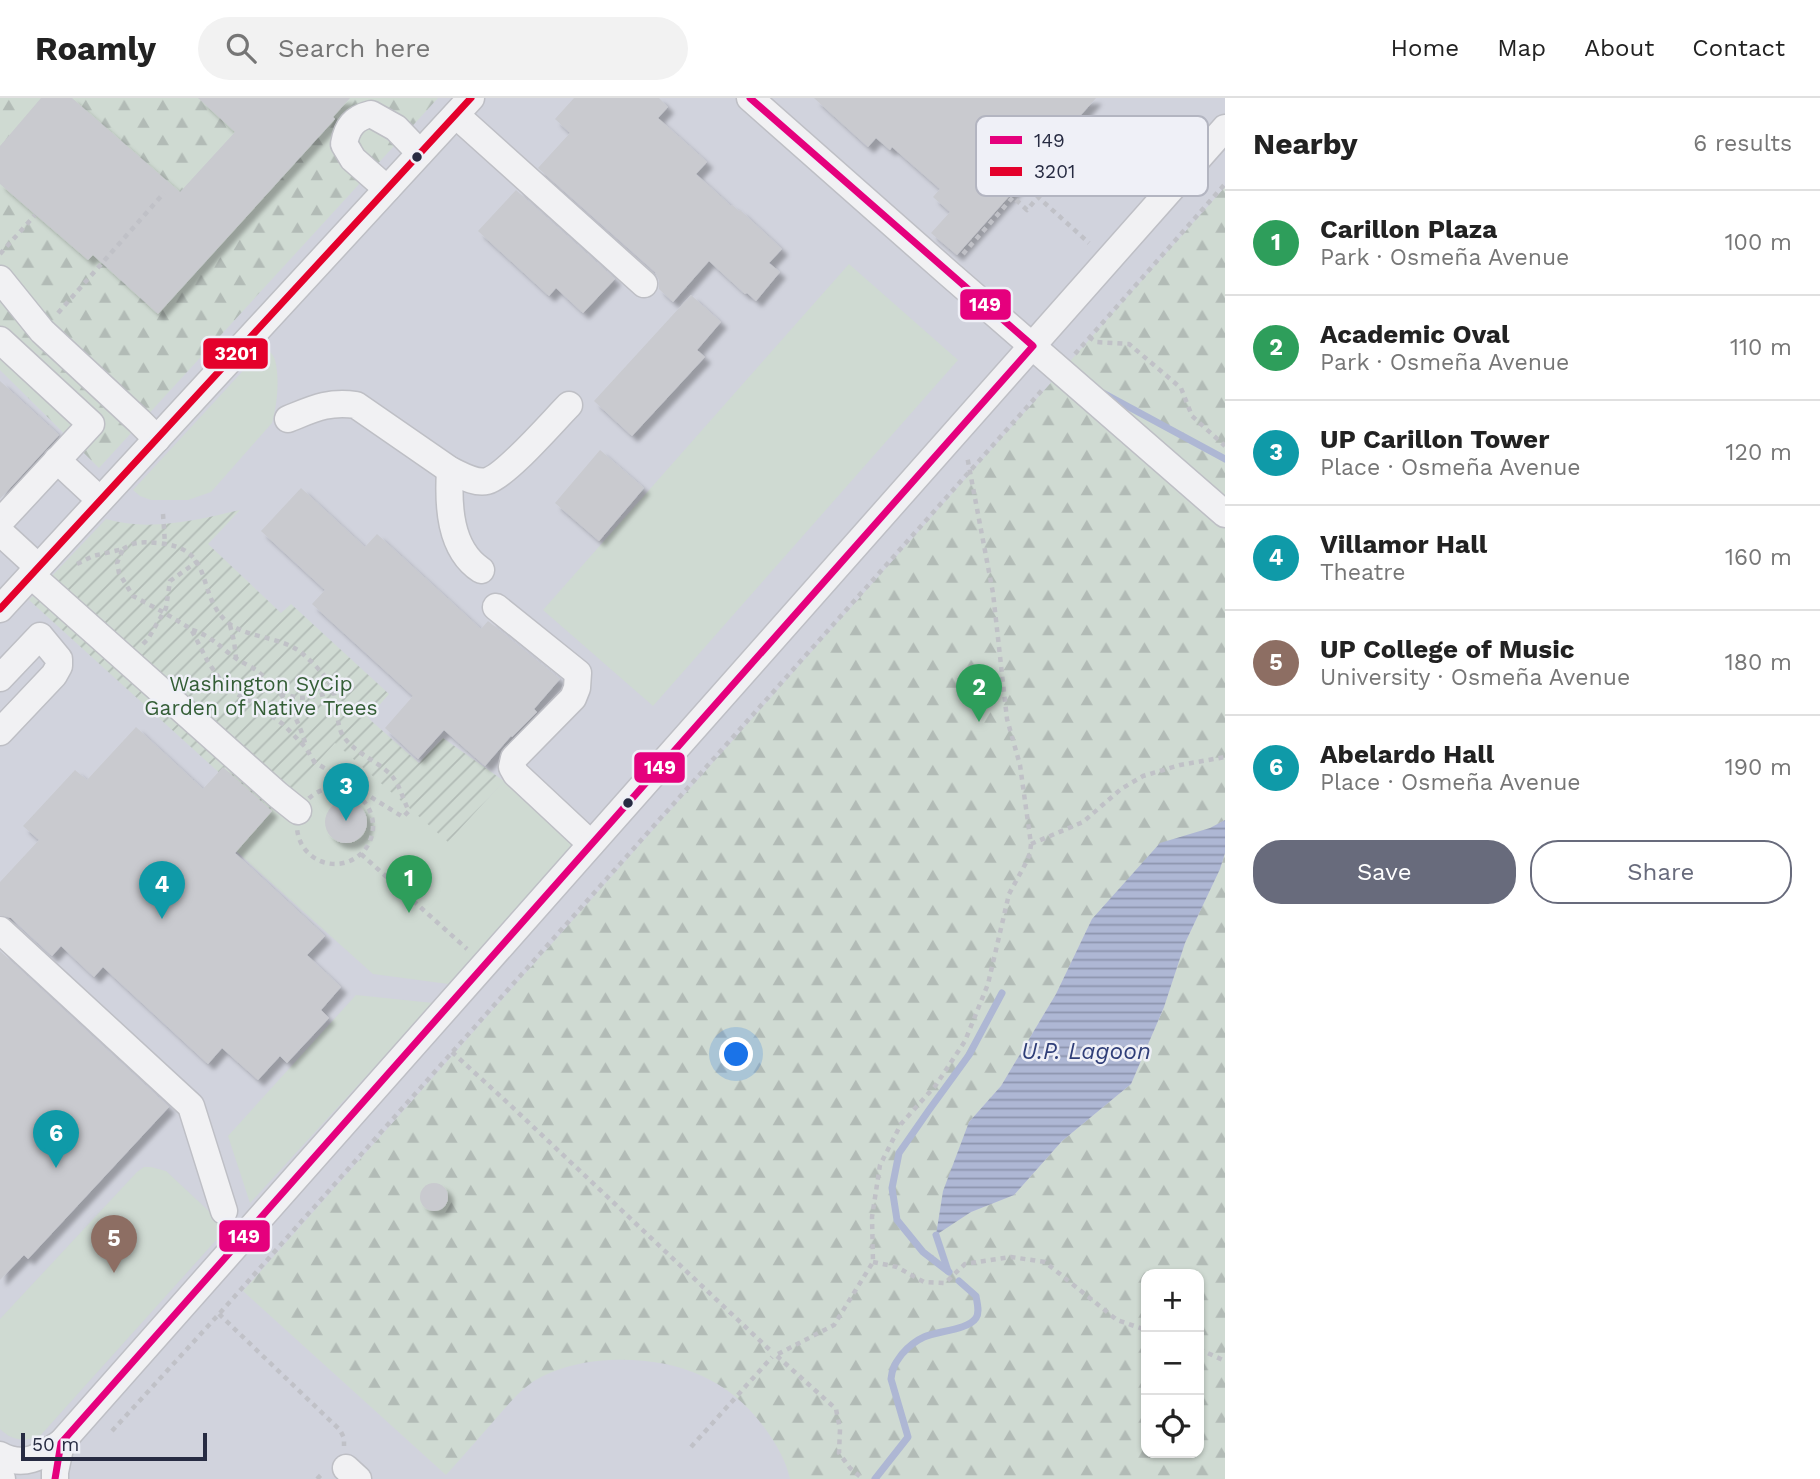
<!DOCTYPE html>
<meta charset="utf-8">
<style>
:root{--surface:#fff;--page:#f2f2f2;--text:#222;--muted:#767676;--line:#e0e0e0;--accent:#686b7c}
body{margin:0;font-family:"Work Sans",sans-serif;background:var(--page);color:var(--text)}
.controls{position:absolute;right:21px;bottom:21px;display:grid;overflow:hidden;border-radius:14px;box-shadow:0 2px 5px #0004}
.controls button{width:63px;height:63px;display:grid;place-items:center;padding:0;border:0;border-bottom:2px solid var(--line);background:var(--surface);color:var(--text);font:35px sans-serif}
.scale{position:absolute;left:21px;bottom:18px;width:186px;box-sizing:border-box;padding-left:7px;border:4px solid #272b42;border-top:0;font-size:19px;line-height:24px;white-space:nowrap;color:#272b42;-webkit-text-stroke:5px #eff0f7;paint-order:stroke}
.you{position:absolute;left:737px;top:957px;width:24px;height:24px;margin:-18px;border:5px solid #fff;border-radius:50%;background:#1a73e8;box-shadow:0 0 0 10px #1a73e833}
.badge{display:grid;place-items:center;width:46px;height:46px;border-radius:50%;background:var(--accent);color:#fff;font-size:23px;font-weight:700}
.pin{position:absolute;translate:-50% -58px;filter:drop-shadow(0 2px 4px #0008)}
.pin::after{content:'';position:absolute;top:37px;width:24px;height:21px;background:inherit;clip-path:polygon(0 0,100% 0,50% 100%)}
.list{margin:0;padding:0;list-style:none}
h2{display:flex;justify-content:space-between;align-items:center;height:91px;margin:0;padding:0 28px;font-size:30px}
h2 small{font-size:23px;font-weight:400;color:var(--muted)}
.list li{display:grid;grid-template-columns:46px 1fr auto;gap:21px;align-items:center;box-sizing:border-box;height:105px;padding:0 28px;border-top:2px solid var(--line)}
.list b{display:block;font-size:26px;white-space:nowrap}
.list p{margin:0;font-size:23px;white-space:nowrap;color:var(--muted)}
.list em{font-size:23px;font-style:normal;color:var(--muted)}
.actions{display:flex;gap:14px;padding:21px 28px}
.actions a{flex:1;padding:16px 0;border:2px solid var(--accent);border-radius:28px;text-align:center;font-size:24px;color:var(--accent)}
.actions .main{background:var(--accent);color:#fff}
.icon{flex:none;width:38px;height:38px;fill:none;stroke:currentColor;stroke-width:2;stroke-linecap:round;stroke-linejoin:round}
.map{position:relative;flex:none;width:1225px;height:1381px;overflow:hidden}
header{display:flex;align-items:center;gap:42px;box-sizing:border-box;height:98px;padding:0 35px;background:var(--surface);border-bottom:2px solid var(--line)}
header strong{font-size:33px}
nav{display:flex;gap:38px;margin-inline-start:auto;font-size:24px}
.search{width:490px;height:63px;background:var(--page);display:flex;align-items:center;gap:18px;box-sizing:border-box;padding:0 24px;border-radius:38px;color:var(--muted);font-size:26px}
main{display:flex}
aside{flex:1;background:var(--surface)}
.map>svg:first-child{display:block}
</style>
<header>
<strong>Roamly</strong>
<div class="search"><svg class="icon" aria-label="search" viewBox="0 0 24 24"><circle cx="10" cy="10" r="6"/><path d="M15 15l6 6"/></svg>Search here</div>
<nav><a>Home</a><a>Map</a><a>About</a><a>Contact</a></nav>
</header>
<main>
<div class="map">
<svg width="1225" height="1381" viewBox="0 0 1225 1381">
<defs>
<pattern id="forest-firs" width="22" height="20" patternUnits="userSpaceOnUse" patternTransform="scale(1.75)"><rect width="22" height="20" fill="#cfdad2"/><path d="M5 1l3.5 6h-7zM16 11l3.5 6h-7z" fill="#b2bbb6"/></pattern>
<pattern id="garden-furrows" width="10" height="10" patternUnits="userSpaceOnUse" patternTransform="scale(1.75)"><rect width="10" height="10" fill="#cfdad2"/><path d="M-1 1l2-2M0 10L10 0M9 11l2-2" fill="none" stroke="#b2bbb6"/></pattern>
<pattern id="water-rules" width="6" height="5" patternUnits="userSpaceOnUse" patternTransform="scale(1.75)"><rect width="6" height="5" fill="#aeb7d4"/><path d="M0 2.5h6" fill="none" stroke="#8e95ae"/></pattern>
<filter id="shadow"><feDropShadow dx="6" dy="6" stdDeviation="2" flood-color="#0004"/></filter>
</defs>
<rect width="100%" height="100%" fill="#e1e2e7"/>
<path fill="#d1d3dd" fill-rule="evenodd" d="M0,0H1225V1381H0ZM1146,1176H1199V1355H1146Z"/>
<g fill="#cfdad2">
<polygon points="849,166 958,262 653,608 543,512"/>
<path d="M265,249C269,253 274,257 275,262C280,281 277,307 272,325L211,394L188,402H151L140,398L133,392Z"/>
<polygon points="335,644 448,743 504,683 575,747 448,886 373,876 236,753"/>
<polygon points="356,897 433,905 250,1105 228,1038"/>
<path d="M144,1069H151L166,1073L227,1130L39,1339C21,1343 13,1343 0,1331V1221L137,1074Z"/>
</g>
<g fill="url(#forest-firs)" fill-rule="evenodd">
<polygon points="0,0 438,0 99,370 0,272"/>
<path d="M1225,89V722L1211,730L1092,821L1056,896L1001,988L969,1024L936,1136L971,1114L1014,1097L1062,1043L1131,986L1164,909L1185,845L1220,771L1225,755V1381H790C786,1362 775,1344 764,1329C727,1278 671,1259 610,1262C588,1263 563,1268 543,1278C522,1288 507,1308 492,1325C477,1342 462,1359 446,1377L243,1193ZM1146,1176H1199V1355H1146Z"/>
</g>
<path fill="url(#garden-furrows)" d="M240,412L208,446L281,515L291,506L389,596L368,620L419,665L443,640L504,683L448,744L335,645L268,719L29,502L106,421C149,434 197,422 240,412Z"/>
<polygon fill="url(#water-rules)" points="1225,722 1225,755 1220,771 1185,845 1164,909 1131,986 1062,1043 1014,1097 971,1114 936,1137 943,1093 969,1024 1001,988 1056,896 1092,821 1160,745 1210,730"/>
<g fill="none" stroke-linecap="round" stroke-linejoin="round">
<g stroke="#aeb7d4" stroke-width="7">
<polyline points="1103,295 1225,361"/>
<polyline points="936,1137 948,1173"/>
<polyline points="949,1174 923,1154 897,1122 892,1090 899,1055 929,1012 969,957 1002,895"/>
<path d="M875,1381L908,1339L891,1281C892,1270 896,1264 902,1256C909,1248 915,1243 924,1239C937,1233 968,1232 976,1220C980,1214 977,1205 976,1198L959,1183"/>
</g>
</g>
<g fill="#c9cacf" filter="url(#shadow)">
<polygon points="41,0 72,0 180,94 235,34 198,0 350,0 333,19 335,21 158,216 93,157 88,162 0,86 0,48"/>
<polygon points="574,0 659,0 668,9 658,20 707,64 696,76 731,108 732,107 739,113 740,112 782,151 769,165 780,174 756,203 747,195 745,196 709,163 673,204 659,191 659,182 655,174 538,70 570,35 555,21"/>
<polygon points="814,0 1096,0 957,157 931,135 950,114 933,99 940,91 892,49 890,52 876,40 868,49"/>
<polygon points="516,92 615,181 583,215 556,190 549,198 478,133"/>
<polygon points="691,197 721,224 697,252 705,259 632,338 594,303"/>
<polygon points="0,283 59,337 0,401"/>
<polygon points="600,352 644,390 599,443 555,405"/>
<polygon points="301,390 365,449 377,436 481,531 488,523 560,581 534,611 537,614 512,639 511,638 485,668 444,632 418,661 385,630 413,598 312,506 325,492 261,433"/>
<polygon points="136,629 203,691 223,669 272,713 235,755 325,838 307,857 341,889 321,912 329,920 287,965 280,958 258,982 222,950 208,966 103,869 94,879 61,848 52,858 11,820 0,817 0,784 39,742 23,728 75,672 87,682"/>
<circle cx="346" cy="724" r="21"/>
<polygon points="0,853 169,1009 28,1161 24,1157 0,1182"/>
<circle cx="434" cy="1099" r="14"/>
</g>
<g fill="none" stroke-linecap="round" stroke-linejoin="round">
<defs>
<g id="minor">
<polyline points="750,0 947,174 1225,416"/>
<polyline points="456,17 644,186"/>
<path d="M387,91L353,61L344,46C347,29 354,20 371,16L396,30L420,55"/>
<polyline points="0,181 42,233 139,323 157,341"/>
<polyline points="0,242 91,326 0,424"/>
<path d="M288,321C313,311 328,303 356,307L450,372C461,377 475,386 487,383C506,378 553,323 569,307"/>
<polyline points="57,362 100,402"/>
<path d="M450,372C448,406 449,451 481,472"/>
<polyline points="0,434 38,469"/>
<polyline points="31,477 278,697 298,713"/>
<polyline points="496,509 578,575 577,590 573,600 514,660 512,669 516,676 591,746"/>
<polyline points="0,511 471,0"/>
<polyline points="0,580 40,538 59,561 59,568 54,577 0,634"/>
<polyline points="0,832 191,1008 224,1113"/>
<path d="M0,1357C23,1370 41,1359 61,1345"/>
<polyline points="346,1370 358,1381"/>
<polyline points="0,1379 2,1381"/>
<polyline points="55,1381 55,1374 61,1345 1225,30"/>
</g>
</defs>
<use href="#minor" stroke="#bebfc5" stroke-width="29"/>
<g stroke="#c0c1c7" stroke-width="4.5" stroke-dasharray="5 5" stroke-linecap="butt">
<polyline points="0,156 35,117"/>
<polyline points="963,156 1013,99 1027,112 1038,99 1089,145"/>
<polyline points="58,215 164,95"/>
<polyline points="1089,239 1096,244 1129,246 1181,290 1192,318 1225,348"/>
<polyline points="1075,256 1225,86"/>
<polyline points="163,416 165,446"/>
<path d="M123,451C135,443 143,444 158,445C216,450 195,494 226,523C245,541 281,537 303,556C314,566 328,579 333,593C338,606 336,622 341,634C350,653 375,661 390,676C400,686 402,700 409,713L403,719L313,663"/>
<polyline points="77,466 93,458 123,451 117,465 119,475 133,498 163,514 191,531 208,564 226,590 259,608 284,627 306,650 315,665"/>
<polyline points="230,527 234,543 236,560"/>
<path d="M192,532C214,539 220,550 237,561C243,565 250,568 256,572C283,593 297,616 306,648"/>
<polyline points="143,546 148,541 166,510 170,483 198,463"/>
<path d="M281,594C298,604 315,599 333,593"/>
<polyline points="327,675 346,691"/>
<circle cx="335" cy="728" r="38"/>
<polyline points="1031,746 1083,724 1121,691 1143,678 1180,667 1225,659"/>
<polyline points="361,756 467,851"/>
<polyline points="452,954 509,1006 772,1254"/>
<polyline points="873,1164 897,1169 924,1184 945,1185 965,1166 1011,1159 1045,1164 1117,1222 1146,1232"/>
<polyline points="219,1216 340,1332 344,1340 344,1348"/>
<polyline points="1199,1251 1225,1263"/>
<polyline points="778,1256 834,1227 873,1164 872,1119 880,1067 901,1026 936,987 965,943 988,886 1009,796 1027,763 1030,755 1031,746 1020,667 1007,621 993,495 967,358"/>
<polyline points="777,1258 836,1311 840,1331 839,1355 850,1370 863,1381"/>
<polyline points="112,1333 219,1216 1043,291"/>
<polyline points="691,1349 772,1259"/>
<polyline points="317,1381 324,1374"/>
</g>
<use href="#minor" stroke="#f1f1f3" stroke-width="26"/>
<defs>
<polyline id="bus-1" points="55,1381 61,1345 1033,248 750,0"/>
<polyline id="bus-2" points="0,511 471,0"/>
</defs>
<use href="#bus-1" stroke="#eff0f7" stroke-width="12"/>
<use href="#bus-2" stroke="#eff0f7" stroke-width="12"/>
<use href="#bus-1" stroke="#e5007d" stroke-width="7"/>
<use href="#bus-2" stroke="#e4002b" stroke-width="7"/>
</g>
<g fill="#272b42" stroke="#eff0f7" stroke-width="2.5">
<circle cx="417" cy="59" r="6"/>
<circle cx="628" cy="705" r="6"/>
</g>
<g text-anchor="middle" stroke-width="5" stroke-linejoin="round" paint-order="stroke">
<g font-size="21" fill="#345e36" stroke="#eff0f7">
<text x="261" y="593">Washington SyCip<tspan x="261" dy="24">Garden of Native Trees</tspan></text>
</g>
<g font-size="23" font-style="italic" fill="#2f3e78" stroke="#eff0f7">
<text x="1086" y="961">U.P. Lagoon</text>
</g>
</g>
<rect x="976" y="18" width="232" height="80" rx="10" fill="#eff0f7" stroke="#b3b5c1" stroke-width="2"/>
<rect x="990" y="38" width="32" height="8" fill="#e5007d"/>
<rect x="990" y="69" width="32" height="9" fill="#e4002b"/>
<g font-size="19" fill="#272b42">
<text x="1034" y="49">149</text>
<text x="1034" y="80">3201</text>
</g>
<g stroke="#eff0f7" stroke-width="2.5">
<rect x="959" y="190" width="53" height="33" rx="7" fill="#e5007d"/>
<rect x="202" y="239" width="67" height="33" rx="7" fill="#e4002b"/>
<rect x="633" y="653" width="53" height="33" rx="7" fill="#e5007d"/>
<rect x="218" y="1121" width="53" height="34" rx="7" fill="#e5007d"/>
</g>
<g font-size="19" text-anchor="middle" font-weight="bold" fill="#fff">
<text x="985" y="213">149</text>
<text x="236" y="262">3201</text>
<text x="660" y="676">149</text>
<text x="244" y="1145">149</text>
</g>
</svg>
<div class="controls">
<button>+</button>
<button>−</button>
<button><svg class="icon" aria-label="locate" viewBox="0 0 24 24"><circle cx="12" cy="12" r="6"/><path d="M12 2v4M12 18v4M2 12h4M18 12h4"/></svg></button>
</div>
<div class="scale">50 m</div>
<div class="you"></div>
<div class="pin badge" style="left:409px;top:815px;background:#2e9e5b">1</div>
<div class="pin badge" style="left:979px;top:624px;background:#2e9e5b">2</div>
<div class="pin badge" style="left:346px;top:723px;background:#0f9aa8">3</div>
<div class="pin badge" style="left:162px;top:821px;background:#0f9aa8">4</div>
<div class="pin badge" style="left:114px;top:1175px;background:#8d6e63">5</div>
<div class="pin badge" style="left:56px;top:1070px;background:#0f9aa8">6</div>
</div>
<aside>
<h2>Nearby<small>6 results</small></h2>
<ul class="list">
<li><span class="badge" style="background:#2e9e5b">1</span><div><b>Carillon Plaza</b><p>Park · Osmeña Avenue</p></div><em>100 m</em></li>
<li><span class="badge" style="background:#2e9e5b">2</span><div><b>Academic Oval</b><p>Park · Osmeña Avenue</p></div><em>110 m</em></li>
<li><span class="badge" style="background:#0f9aa8">3</span><div><b>UP Carillon Tower</b><p>Place · Osmeña Avenue</p></div><em>120 m</em></li>
<li><span class="badge" style="background:#0f9aa8">4</span><div><b>Villamor Hall</b><p>Theatre</p></div><em>160 m</em></li>
<li><span class="badge" style="background:#8d6e63">5</span><div><b>UP College of Music</b><p>University · Osmeña Avenue</p></div><em>180 m</em></li>
<li><span class="badge" style="background:#0f9aa8">6</span><div><b>Abelardo Hall</b><p>Place · Osmeña Avenue</p></div><em>190 m</em></li>
</ul>
<div class="actions"><a class="main">Save</a><a>Share</a></div>
</aside>
</main>
